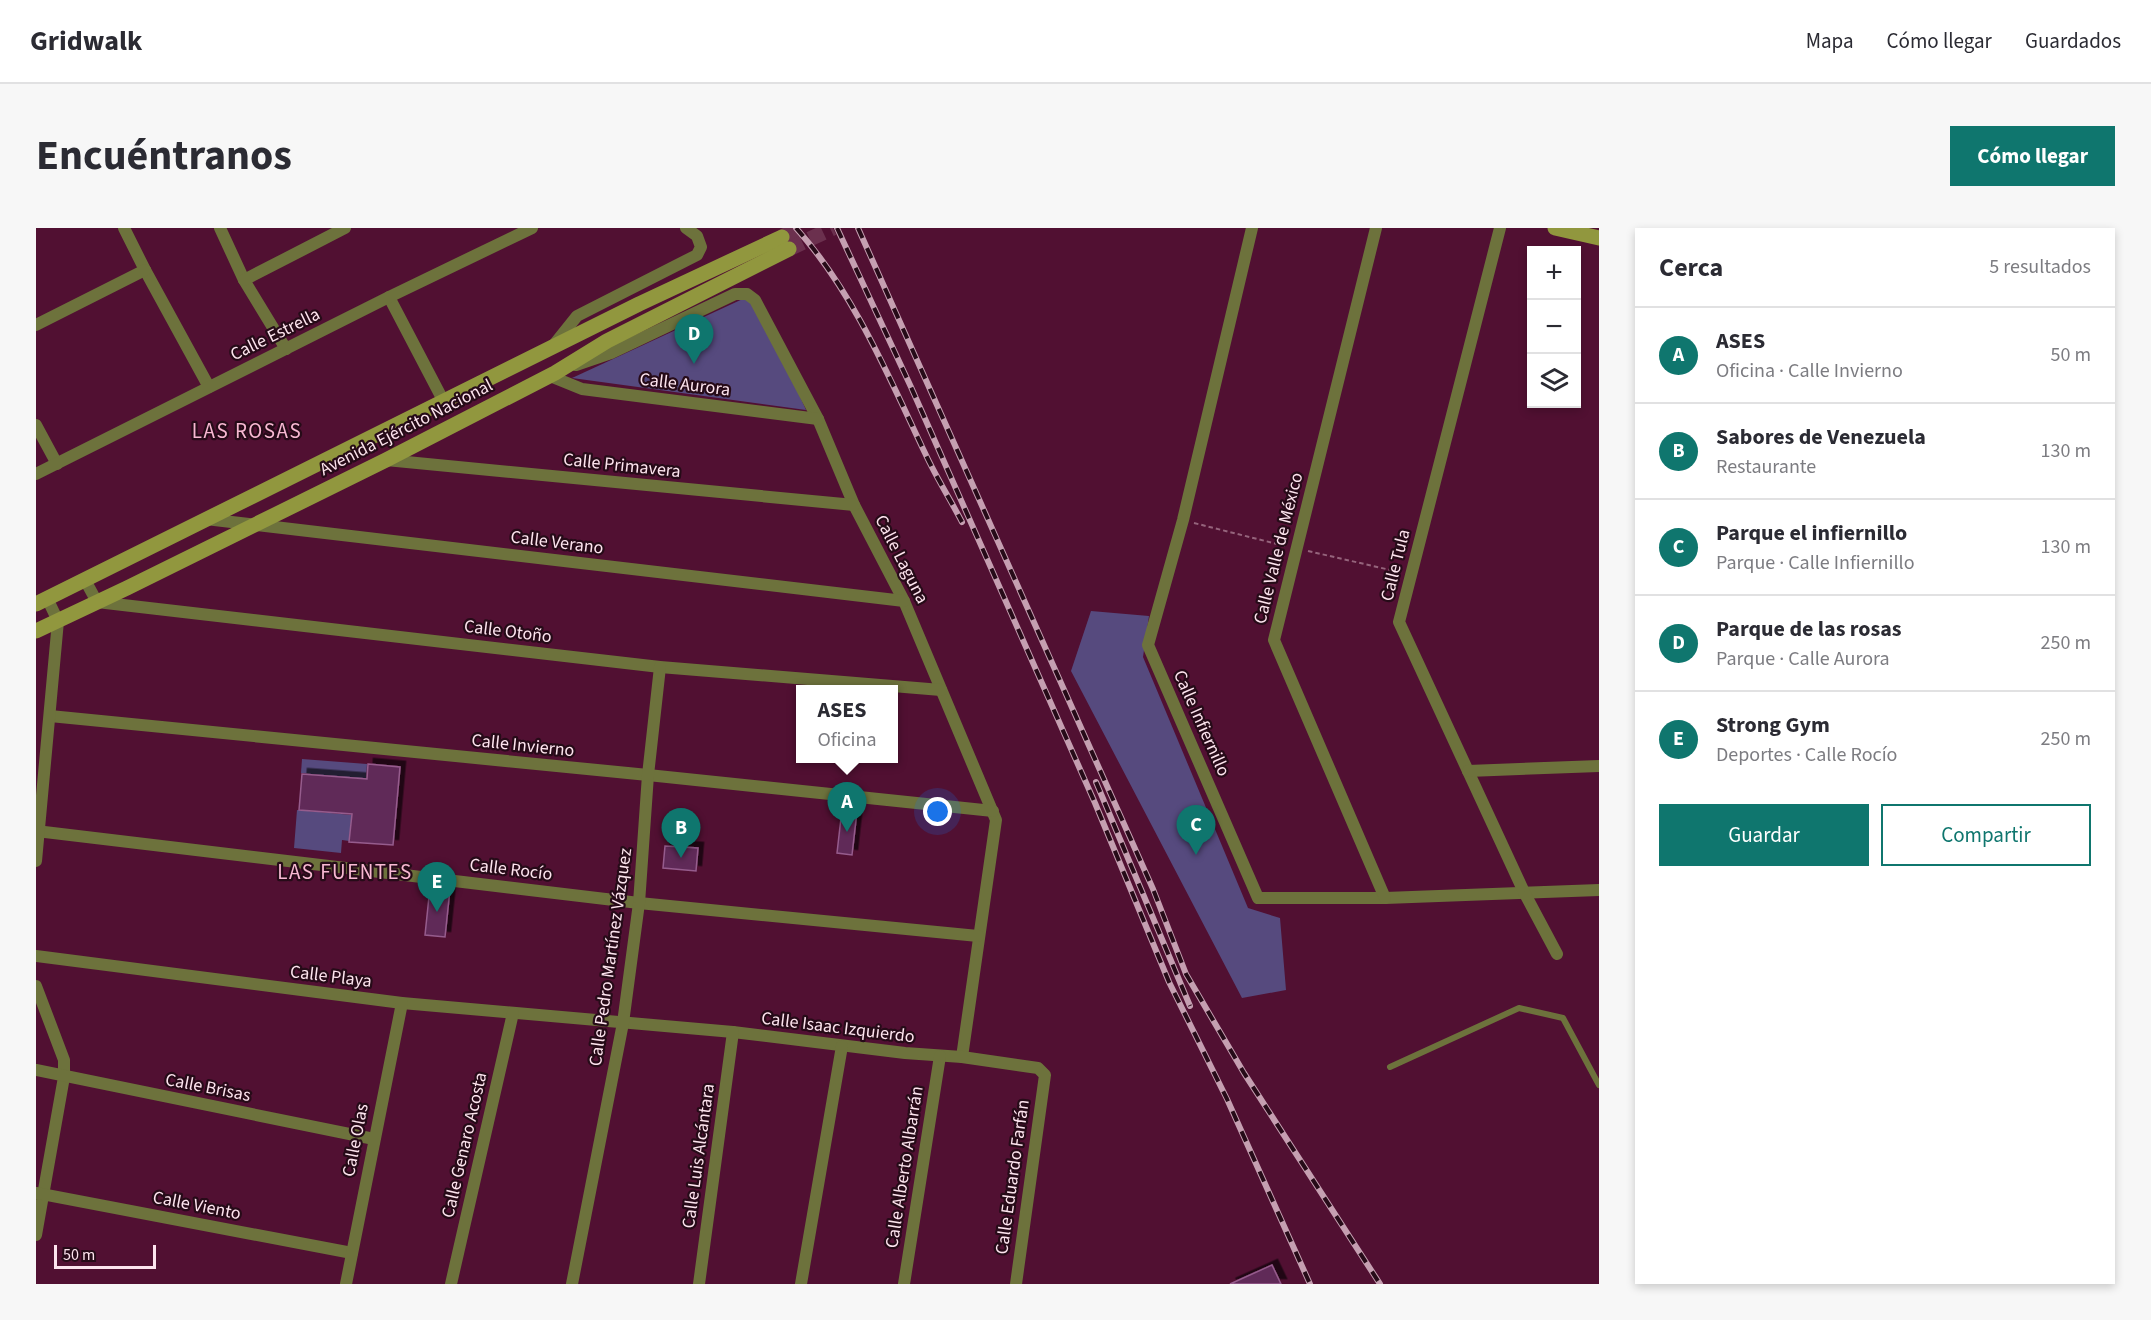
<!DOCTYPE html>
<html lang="es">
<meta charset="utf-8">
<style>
:root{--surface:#fff;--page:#f7f7f7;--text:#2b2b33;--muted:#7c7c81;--line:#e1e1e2;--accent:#0f766e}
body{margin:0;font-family:"Source Sans 3",sans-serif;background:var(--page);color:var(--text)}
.controls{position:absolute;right:18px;top:18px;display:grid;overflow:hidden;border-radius:0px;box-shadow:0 3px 9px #0003}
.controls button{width:54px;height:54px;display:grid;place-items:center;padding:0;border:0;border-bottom:2px solid var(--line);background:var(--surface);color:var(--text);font:30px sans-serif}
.scale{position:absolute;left:18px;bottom:15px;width:102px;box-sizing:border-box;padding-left:6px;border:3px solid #fde4ee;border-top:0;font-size:16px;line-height:21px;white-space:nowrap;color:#fde4ee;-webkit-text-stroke:4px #260b18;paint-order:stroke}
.you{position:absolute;left:902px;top:584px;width:21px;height:21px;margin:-15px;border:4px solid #fff;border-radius:50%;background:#1a73e8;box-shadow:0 0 0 9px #1a73e833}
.badge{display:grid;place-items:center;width:39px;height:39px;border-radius:50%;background:var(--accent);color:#fff;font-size:20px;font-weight:700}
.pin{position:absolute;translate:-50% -50px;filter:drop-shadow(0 2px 3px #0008)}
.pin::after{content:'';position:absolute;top:32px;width:21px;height:18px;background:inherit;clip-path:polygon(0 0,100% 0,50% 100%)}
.popup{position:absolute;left:760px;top:457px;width:102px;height:78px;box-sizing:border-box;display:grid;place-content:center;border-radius:0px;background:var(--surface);filter:drop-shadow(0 2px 4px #0005);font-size:20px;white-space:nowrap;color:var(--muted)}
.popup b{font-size:22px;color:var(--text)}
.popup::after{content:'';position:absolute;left:50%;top:100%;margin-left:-12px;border:12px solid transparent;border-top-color:var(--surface)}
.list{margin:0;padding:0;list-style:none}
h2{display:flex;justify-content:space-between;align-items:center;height:78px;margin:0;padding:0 24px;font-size:26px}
h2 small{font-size:20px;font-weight:400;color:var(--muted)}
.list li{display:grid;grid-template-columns:39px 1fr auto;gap:18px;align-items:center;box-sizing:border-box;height:96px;padding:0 24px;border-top:2px solid var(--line)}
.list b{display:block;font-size:22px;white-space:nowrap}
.list p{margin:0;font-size:20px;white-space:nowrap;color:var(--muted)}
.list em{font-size:20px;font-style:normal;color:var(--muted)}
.actions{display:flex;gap:12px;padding:18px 24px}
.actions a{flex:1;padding:14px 0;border:2px solid var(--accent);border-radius:0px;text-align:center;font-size:21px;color:var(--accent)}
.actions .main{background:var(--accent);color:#fff}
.icon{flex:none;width:33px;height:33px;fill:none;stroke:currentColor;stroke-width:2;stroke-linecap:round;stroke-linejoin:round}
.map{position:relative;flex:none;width:1563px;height:1056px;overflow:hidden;border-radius:0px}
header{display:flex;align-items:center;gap:36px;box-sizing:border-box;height:84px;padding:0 30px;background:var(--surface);border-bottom:2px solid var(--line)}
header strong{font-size:28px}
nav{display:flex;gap:33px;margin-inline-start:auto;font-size:21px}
.intro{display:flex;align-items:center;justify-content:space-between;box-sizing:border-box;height:144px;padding:0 36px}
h1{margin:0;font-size:42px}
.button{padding:15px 27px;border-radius:0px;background:var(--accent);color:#fff;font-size:21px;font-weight:700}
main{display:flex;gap:36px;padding:0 36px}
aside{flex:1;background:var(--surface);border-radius:0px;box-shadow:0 3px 9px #0003}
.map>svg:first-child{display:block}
</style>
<header>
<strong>Gridwalk</strong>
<nav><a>Mapa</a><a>Cómo llegar</a><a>Guardados</a></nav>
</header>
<div class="intro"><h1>Encuéntranos</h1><a class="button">Cómo llegar</a></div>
<main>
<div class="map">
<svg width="1563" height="1056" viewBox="0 0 1563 1056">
<defs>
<filter id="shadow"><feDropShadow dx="5.5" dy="-5.5" stdDeviation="0" flood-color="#0009"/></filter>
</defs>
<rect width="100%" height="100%" fill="#511032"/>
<g fill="#564a7e">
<polygon points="711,69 743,121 770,182 536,150"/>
<polygon points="1055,383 1113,388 1107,429 1212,680 1244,690 1250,762 1206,770 1035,443"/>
<polygon points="266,531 331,536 330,551 265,545"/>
<polygon points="261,582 316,587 313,613 306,612 305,625 258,620"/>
</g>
<g fill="#602b59" stroke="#965c8d" stroke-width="1.5" filter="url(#shadow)">
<polygon points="332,536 364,539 357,617 313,614 316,586 263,582 266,546 331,551"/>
<polygon points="806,581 821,583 816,627 801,625"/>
<polygon points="629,618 662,620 660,643 627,640"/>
<polygon points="394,659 414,661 409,709 389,707"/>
<polygon points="1236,1037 1245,1056 1194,1056"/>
</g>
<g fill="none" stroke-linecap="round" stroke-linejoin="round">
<g stroke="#6b304e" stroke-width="15" stroke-dasharray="15 8" stroke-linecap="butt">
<polyline points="746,9 763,0"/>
<polyline points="753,21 797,0"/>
</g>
<g stroke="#95647c" stroke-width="2" stroke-dasharray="4.5 3" stroke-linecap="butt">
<polyline points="1158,295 1249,318"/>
<polyline points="1272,323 1363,344"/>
</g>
<polyline stroke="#6d723c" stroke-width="6" points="1354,839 1483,780 1527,790 1563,857"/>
<g stroke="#6d723c" stroke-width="12">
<polyline points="88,0 109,42 173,159"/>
<polyline points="184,0 208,52 250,121"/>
<polyline points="1216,0 1147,292 1112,417 1222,670 1349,670 1563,662"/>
<polyline points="1340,0 1238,412 1349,670"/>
<polyline points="1464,0 1363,394 1488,664 1521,726"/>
<polyline points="208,52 309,0"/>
<polyline points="353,69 408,174"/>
<polyline points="0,97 109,42"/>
<polyline points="517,118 541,88 661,27 665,19 661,8 650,0"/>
<polyline points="540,137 575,125 699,66 711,66 719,72 782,191 818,277 868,373 960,592 926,829"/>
<polyline points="514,148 546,161 782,191"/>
<polyline points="0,197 21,236"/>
<polyline points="350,232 818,277"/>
<polyline points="0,246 353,69 496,0"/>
<polyline points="170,291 868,373"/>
<polyline points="49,352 61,374 624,439 905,462"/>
<polyline points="14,488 612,547 957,583"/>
<polyline points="1432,543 1563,538"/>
<polyline points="0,603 603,675 942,708"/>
<polyline points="0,633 22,393 11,370"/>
<polyline points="0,728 366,775 697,804 869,825 926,829 1002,840 1009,847 980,1056"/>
<polyline points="0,758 28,832 28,849 0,1007"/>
<polyline points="0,842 338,911"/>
<polyline points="0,965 316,1025"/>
<polyline points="310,1056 366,775"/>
<polyline points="415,1056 477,785"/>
<polyline points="536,1056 587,795 603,675 612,547 624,439"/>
<polyline points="663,1056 697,804"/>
<polyline points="765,1056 806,818"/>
<polyline points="868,1056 904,828"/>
</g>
<g stroke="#91973e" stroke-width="15">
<polyline points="1519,0 1563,10"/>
<polyline points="0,376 603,76 746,9"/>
<polyline points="0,403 91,360 350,232 519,145 571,113 753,21"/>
</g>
<defs>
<g id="rail">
<path d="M760,0C818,65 852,147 889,225C900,249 914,271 926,294"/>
<polyline points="801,0 875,159 1059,575 1133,754 1191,871 1274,1056"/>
<polyline points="822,0 1117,661 1150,746 1208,845 1344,1056"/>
<polyline points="1060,554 1154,778"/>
</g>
</defs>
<use href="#rail" stroke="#c59fb1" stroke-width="6"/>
<use href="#rail" stroke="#260b18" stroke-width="4" stroke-dasharray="11" stroke-linecap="butt"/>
</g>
<g text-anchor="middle" stroke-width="4.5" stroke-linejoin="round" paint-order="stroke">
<g font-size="18" fill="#fde4ee" stroke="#260b18">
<text transform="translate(239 106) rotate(-26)" y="6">Calle Estrella</text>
<text transform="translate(649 156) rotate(7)" y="6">Calle Aurora</text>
<text transform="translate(370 199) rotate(-27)" y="6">Avenida Ejército Nacional</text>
<text transform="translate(586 237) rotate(6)" y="6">Calle Primavera</text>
<text transform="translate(521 314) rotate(7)" y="6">Calle Verano</text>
<text transform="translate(1242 320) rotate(-76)" y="6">Calle Valle de México</text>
<text transform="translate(866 331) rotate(63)" y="6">Calle Laguna</text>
<text transform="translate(1359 337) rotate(-76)" y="6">Calle Tula</text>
<text transform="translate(472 403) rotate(7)" y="6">Calle Otoño</text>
<text transform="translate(1166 495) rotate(66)" y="6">Calle Infiernillo</text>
<text transform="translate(487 517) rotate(6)" y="6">Calle Invierno</text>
<text transform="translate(475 641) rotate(7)" y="6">Calle Rocío</text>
<text transform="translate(574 729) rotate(-82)" y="6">Calle Pedro Martínez Vázquez</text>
<text transform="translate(295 748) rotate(7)" y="6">Calle Playa</text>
<text transform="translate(802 799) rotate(7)" y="6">Calle Isaac Izquierdo</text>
<text transform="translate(172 859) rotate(11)" y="6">Calle Brisas</text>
<text transform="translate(319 912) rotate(-79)" y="6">Calle Olas</text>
<text transform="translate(428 917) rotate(-77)" y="6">Calle Genaro Acosta</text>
<text transform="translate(662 928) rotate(-82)" y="6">Calle Luis Alcántara</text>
<text transform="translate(868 939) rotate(-81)" y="6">Calle Alberto Albarrán</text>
<text transform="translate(976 949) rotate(-82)" y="6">Calle Eduardo Farfán</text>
<text transform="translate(161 977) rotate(11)" y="6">Calle Viento</text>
</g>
<g font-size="21" letter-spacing="1.5" fill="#f8b8d2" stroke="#260b18">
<text x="211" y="210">LAS ROSAS</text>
<text x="309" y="651">LAS FUENTES</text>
</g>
</g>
</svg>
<div class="controls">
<button>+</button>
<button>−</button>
<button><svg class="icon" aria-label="layers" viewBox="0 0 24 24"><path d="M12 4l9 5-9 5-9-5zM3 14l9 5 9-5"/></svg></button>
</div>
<div class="scale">50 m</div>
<div class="you"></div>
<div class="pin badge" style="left:811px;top:604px">A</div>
<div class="popup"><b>ASES</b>Oficina</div>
<div class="pin badge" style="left:645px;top:630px">B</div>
<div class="pin badge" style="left:1160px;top:627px">C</div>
<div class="pin badge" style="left:658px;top:136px">D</div>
<div class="pin badge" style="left:401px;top:684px">E</div>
</div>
<aside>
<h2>Cerca<small>5 resultados</small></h2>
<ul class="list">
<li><span class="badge">A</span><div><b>ASES</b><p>Oficina · Calle Invierno</p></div><em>50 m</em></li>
<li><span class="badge">B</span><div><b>Sabores de Venezuela</b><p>Restaurante</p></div><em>130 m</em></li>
<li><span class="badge">C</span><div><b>Parque el infiernillo</b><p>Parque · Calle Infiernillo</p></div><em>130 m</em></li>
<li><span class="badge">D</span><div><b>Parque de las rosas</b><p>Parque · Calle Aurora</p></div><em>250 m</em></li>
<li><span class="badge">E</span><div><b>Strong Gym</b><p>Deportes · Calle Rocío</p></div><em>250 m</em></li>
</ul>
<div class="actions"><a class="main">Guardar</a><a>Compartir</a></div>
</aside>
</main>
